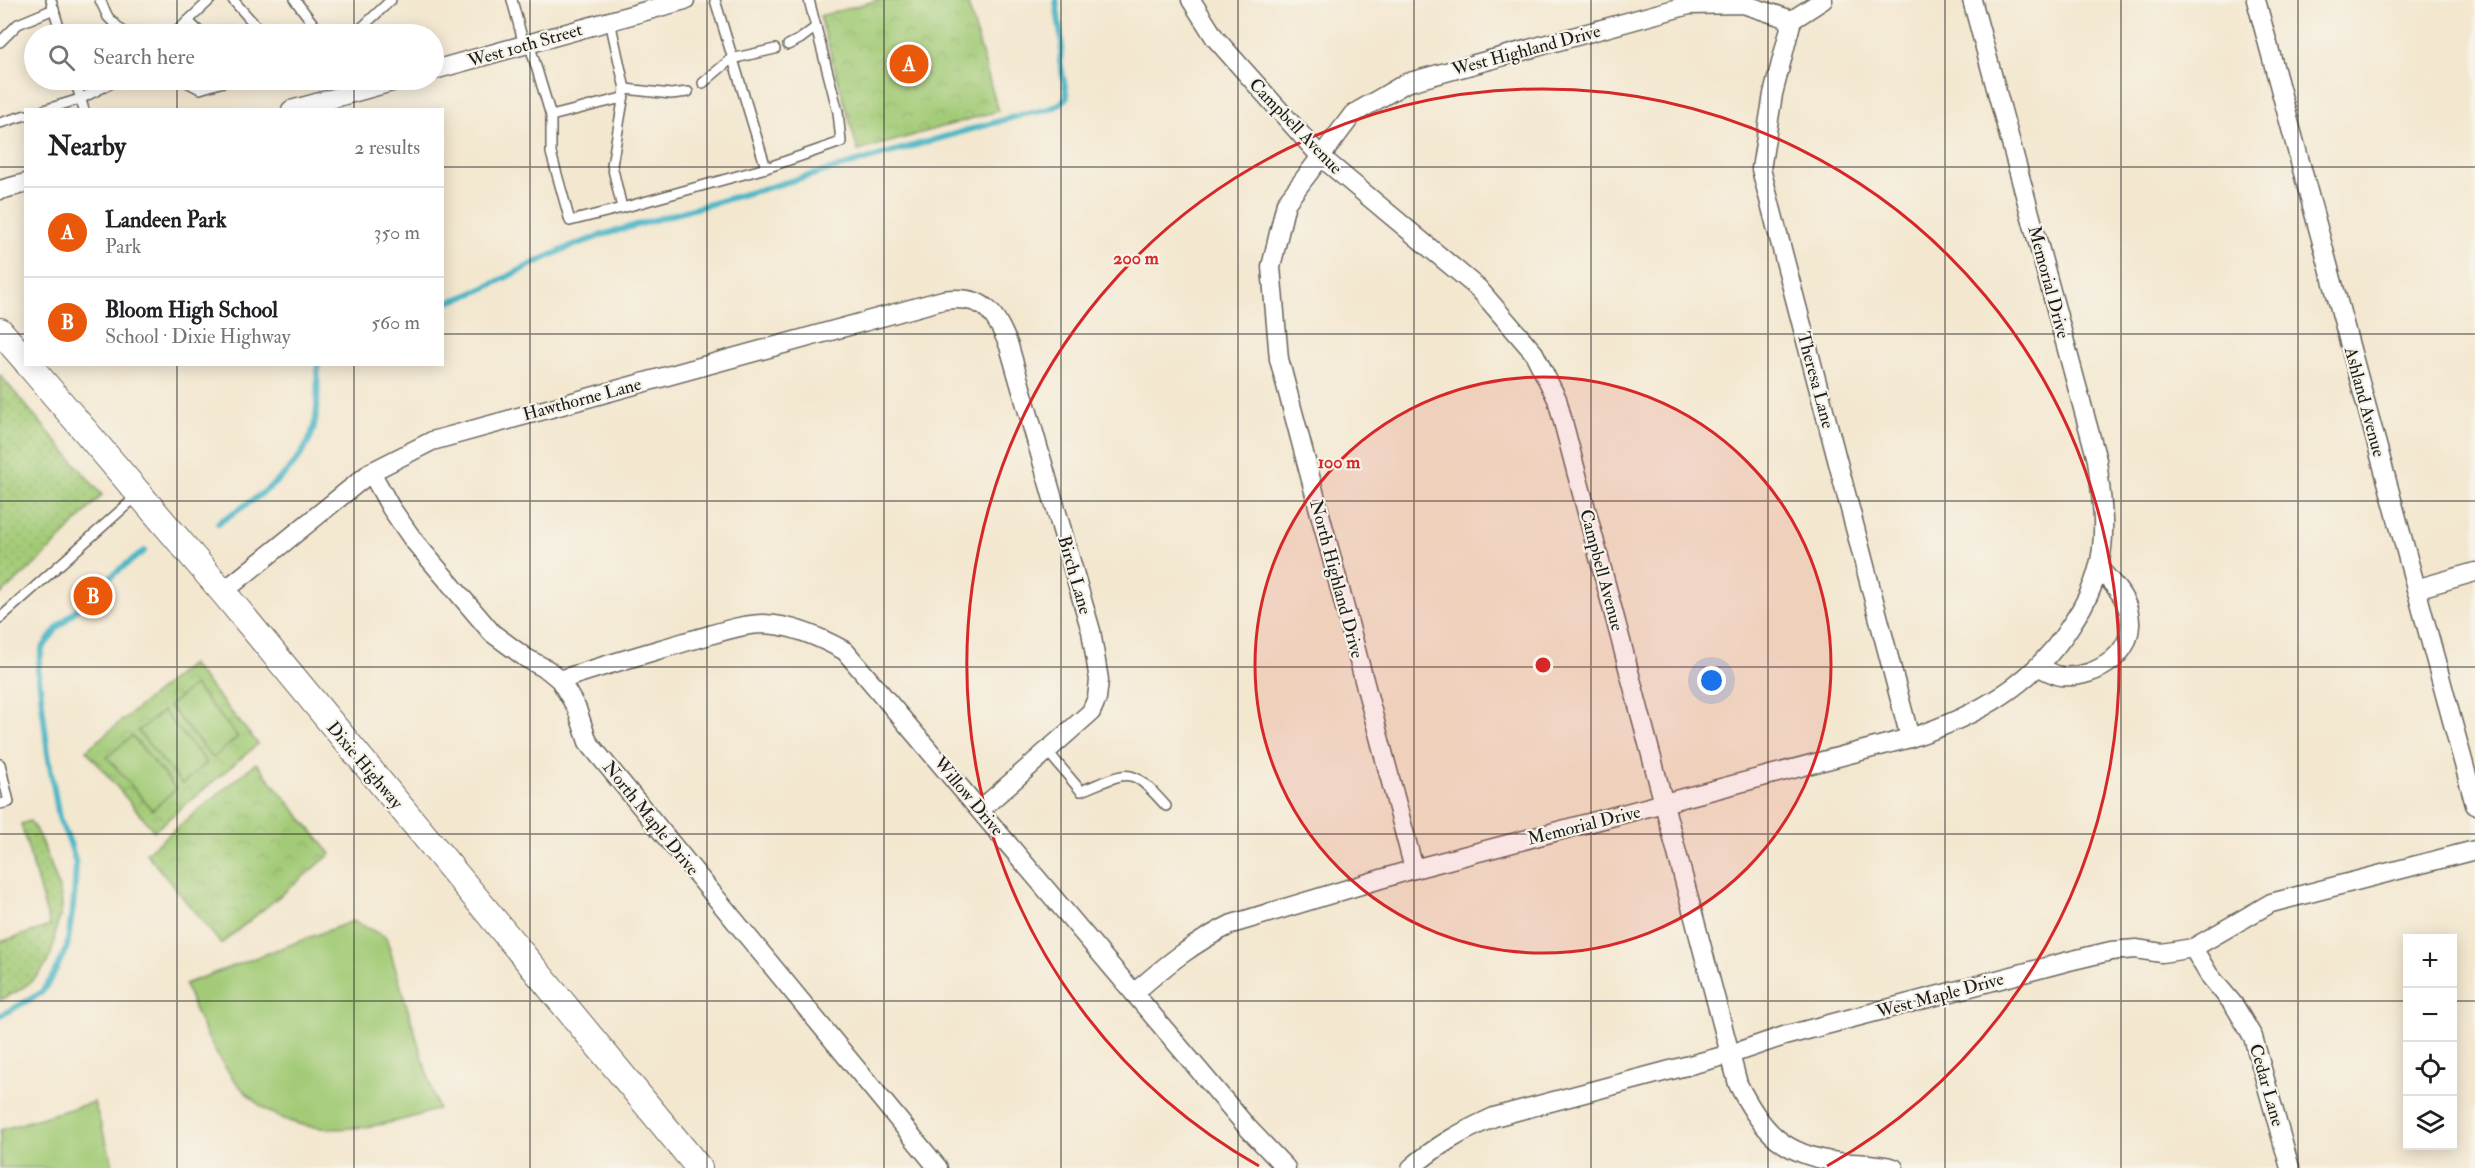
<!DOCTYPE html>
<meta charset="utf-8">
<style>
:root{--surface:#fff;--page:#f6f6f6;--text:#202124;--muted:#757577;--line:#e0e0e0;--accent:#ea580c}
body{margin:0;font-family:"IM FELL Double Pica",serif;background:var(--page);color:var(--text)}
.controls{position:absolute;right:18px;bottom:18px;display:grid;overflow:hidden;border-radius:0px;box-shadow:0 3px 15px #0003}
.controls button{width:54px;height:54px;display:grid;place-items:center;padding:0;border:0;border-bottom:2px solid var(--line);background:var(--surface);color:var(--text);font:30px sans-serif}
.you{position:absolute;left:1712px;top:681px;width:21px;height:21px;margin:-15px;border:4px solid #fff;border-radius:50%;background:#1a73e8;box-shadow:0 0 0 9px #1a73e833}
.badge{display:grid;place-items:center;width:39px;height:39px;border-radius:50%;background:var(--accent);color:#fff;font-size:20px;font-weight:700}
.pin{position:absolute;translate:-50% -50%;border:3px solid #fff;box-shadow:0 2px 6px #0006}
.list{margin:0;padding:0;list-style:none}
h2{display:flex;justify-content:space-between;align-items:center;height:78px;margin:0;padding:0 24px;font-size:26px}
h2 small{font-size:20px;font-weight:400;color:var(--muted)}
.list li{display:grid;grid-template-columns:39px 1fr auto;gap:18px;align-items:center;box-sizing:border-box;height:90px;padding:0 24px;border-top:2px solid var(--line)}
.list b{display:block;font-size:22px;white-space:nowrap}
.list p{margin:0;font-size:20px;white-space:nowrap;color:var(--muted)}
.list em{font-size:20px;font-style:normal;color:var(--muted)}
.icon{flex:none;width:33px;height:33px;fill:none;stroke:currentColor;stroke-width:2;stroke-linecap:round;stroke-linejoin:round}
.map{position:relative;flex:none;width:2475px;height:1168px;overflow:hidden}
.search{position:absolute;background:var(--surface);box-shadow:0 3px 15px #0003;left:24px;top:24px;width:420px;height:66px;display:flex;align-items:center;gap:15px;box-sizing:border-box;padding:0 21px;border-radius:33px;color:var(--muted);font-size:22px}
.panel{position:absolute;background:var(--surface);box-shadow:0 3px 15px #0003;left:24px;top:108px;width:420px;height:258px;border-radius:0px}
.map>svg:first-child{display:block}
</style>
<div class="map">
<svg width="2475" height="1168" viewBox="0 0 2475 1168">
<defs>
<pattern id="grass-dots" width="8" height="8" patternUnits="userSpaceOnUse" patternTransform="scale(1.5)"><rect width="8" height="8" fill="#a3cb77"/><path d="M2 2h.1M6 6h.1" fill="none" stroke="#8cae66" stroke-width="1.8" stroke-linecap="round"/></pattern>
<pattern id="park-crowns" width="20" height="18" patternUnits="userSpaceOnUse" patternTransform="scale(1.5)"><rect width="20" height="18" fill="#a3cb77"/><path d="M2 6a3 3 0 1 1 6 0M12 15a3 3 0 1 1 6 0" fill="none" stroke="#8cae66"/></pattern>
</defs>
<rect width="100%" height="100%" fill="#f7f3e8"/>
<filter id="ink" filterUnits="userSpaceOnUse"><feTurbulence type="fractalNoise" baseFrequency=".0167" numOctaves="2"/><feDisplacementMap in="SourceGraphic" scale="12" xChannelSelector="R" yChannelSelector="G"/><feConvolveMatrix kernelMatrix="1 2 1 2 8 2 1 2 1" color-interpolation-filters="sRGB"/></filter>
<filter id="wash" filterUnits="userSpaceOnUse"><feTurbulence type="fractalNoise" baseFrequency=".008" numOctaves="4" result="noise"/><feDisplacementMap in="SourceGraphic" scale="24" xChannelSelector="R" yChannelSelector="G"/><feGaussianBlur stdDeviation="1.35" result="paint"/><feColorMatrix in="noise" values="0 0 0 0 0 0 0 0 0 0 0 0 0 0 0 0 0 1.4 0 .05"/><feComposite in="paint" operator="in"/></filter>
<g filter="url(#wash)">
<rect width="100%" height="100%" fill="#f3e7cf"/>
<g fill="url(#grass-dots)" stroke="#60744a" stroke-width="1.5">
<polygon points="0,375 102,495 41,559 0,595"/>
<path d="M30,821C41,836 62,889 62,907C62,914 57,922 56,929C54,935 55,941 53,947C47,974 23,990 0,1000V942L50,926L21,824Z"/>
</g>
<g fill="url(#park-crowns)" stroke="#60744a" stroke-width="1.5">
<polygon points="878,0 967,0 998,111 858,151 820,16"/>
<polygon points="191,664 258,744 154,831 86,750"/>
<polygon points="256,763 331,854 221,944 146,853"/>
</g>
<g fill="#a3cb77" stroke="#60744a" stroke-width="1.5">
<polygon points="194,685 238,737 213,758 169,706"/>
<polygon points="163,711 207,763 182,784 138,731"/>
<polygon points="132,736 176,789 152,810 107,757"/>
<path d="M353,921L386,937L438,1109C386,1127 315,1142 265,1109C226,1083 200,1026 185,984Z"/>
<polygon points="94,1102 114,1168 0,1168 0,1130"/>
</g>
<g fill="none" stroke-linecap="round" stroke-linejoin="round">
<g stroke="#4ab6c6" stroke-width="6">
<path d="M442,304C484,292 519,269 558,252C572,245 588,241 602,235L1028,113C1044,111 1056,110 1067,97L1060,61L1062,44L1056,0"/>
<path d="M218,523C254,500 300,472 313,430C320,408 316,386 318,364"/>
<polyline points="0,1016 41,993 51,979 67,947 74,899 76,864 70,843 59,818 48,754 38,669 42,649 57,628 115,573 144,551"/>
</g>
</g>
</g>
<g filter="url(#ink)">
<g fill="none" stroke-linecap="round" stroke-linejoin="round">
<defs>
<g id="service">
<polyline points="51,0 61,34"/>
<polyline points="100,0 108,17 125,34"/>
<polyline points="233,0 263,34"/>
<polyline points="295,0 321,34"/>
<polyline points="512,0 524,45"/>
<polyline points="188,21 202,34"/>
<polyline points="174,34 210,0"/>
<polyline points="355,34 391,0"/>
<polyline points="0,42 18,24 54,9"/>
<polyline points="529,43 551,116 551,153 570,221 622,208 612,165 625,89 610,21"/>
<polyline points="788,45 800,39 816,27"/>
<polyline points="75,80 84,110"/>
<polyline points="183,80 200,89 230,80"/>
<polyline points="703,83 731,59 775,49"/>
<polyline points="625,89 671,94 688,92"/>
<polyline points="44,110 80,99 118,80"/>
<polyline points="551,116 622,98"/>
<polyline points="0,123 26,115"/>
<polyline points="766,168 841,142 838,112 809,0"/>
<polyline points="622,208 766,168 715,0"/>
<polyline points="0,618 138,495"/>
<path d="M1048,752L1081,791C1131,771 1129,765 1166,806"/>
<polyline points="0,764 9,802 0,804"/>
</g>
<g id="minor">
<path d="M1191,0L1215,38L1321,157L1479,289L1534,353L1557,399L1738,1084C1762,1132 1784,1155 1838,1162C1857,1164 1876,1163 1894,1168"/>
<polyline points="2256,0 2475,805"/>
<polyline points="1792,20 1773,94 1761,169 1910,738"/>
<polyline points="434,70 685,0"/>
<polyline points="291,110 399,80"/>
<polyline points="0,190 26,183"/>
<polyline points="371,472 391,508 414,541 492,633 526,658 548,670 560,680 577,709 588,742 938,1168"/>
<polyline points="2416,589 2475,572"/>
<path d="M223,592L371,472L432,441L943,300C984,294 995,312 1009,346L1091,631L1099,680L1097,698L1091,712L980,810"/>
<path d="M2039,667C2046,670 2054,675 2061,676C2098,679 2140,651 2128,609C2123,593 2110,581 2099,568"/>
<path d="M560,680C604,665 648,653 692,640C715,634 740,624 764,624C793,625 820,637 845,651L1247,1127L1286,1168"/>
<polyline points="1414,869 1279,359 1271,267 1286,203 1353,114 1406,83 1689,5 1743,4 1792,20 1823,0"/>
<polyline points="2193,948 2209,975 2234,1005 2253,1037 2290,1168"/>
<path d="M1134,993C1166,965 1193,943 1232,924L1414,869L1910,738C1977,716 2035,684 2073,622C2084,606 2093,588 2098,569C2108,534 2101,495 2097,460L1972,0"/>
<path d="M1411,1168C1437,1145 1463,1131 1494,1117L1731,1054L1784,1036L2069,961L2111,951L2136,949L2162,953L2193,948L2271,903L2475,850"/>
</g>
<g id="secondary">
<polyline points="0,331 26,361"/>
<polyline points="28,364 223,592 699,1168"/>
</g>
</defs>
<use href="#service" stroke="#67635b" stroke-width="12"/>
<use href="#minor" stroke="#67635b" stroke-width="21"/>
<use href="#secondary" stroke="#67635b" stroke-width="28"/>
<use href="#service" stroke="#fff" stroke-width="9"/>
<use href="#minor" stroke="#fff" stroke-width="18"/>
<use href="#secondary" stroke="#fff" stroke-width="26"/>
</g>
</g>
<path fill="none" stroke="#1c1c1c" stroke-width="1.5" stroke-opacity="0.55" d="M177,0V34M354,0V34M530,0V1168M707,0V1168M884,0V1168M1061,0V1168M1238,0V1168M1414,0V1168M1591,0V1168M1768,0V1168M1945,0V1168M2121,0V1168M2298,0V1168M177,80V110M354,80V110M0,167H26M442,167H2475M0,334H26M442,334H2475M177,364V1168M354,364V1168M0,501H2475M0,667H2475M0,834H2475M0,1001H2408M2452,1001H2475"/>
<circle cx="1543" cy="665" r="288" fill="#d62828" fill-opacity=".12"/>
<g fill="none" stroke="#d62828" stroke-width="3">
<circle cx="1543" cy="665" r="288"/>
<path d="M1259 1166A576 576 0 1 1 1827 1166"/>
</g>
<g text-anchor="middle" stroke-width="4.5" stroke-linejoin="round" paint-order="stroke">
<g font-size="18" fill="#1c1c1c" stroke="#f7f3e8">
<text transform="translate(525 45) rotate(-16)" y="6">West 10th Street</text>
<text transform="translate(1526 50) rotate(-15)" y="6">West Highland Drive</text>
<text transform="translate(1296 126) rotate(46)" y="6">Campbell Avenue</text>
<text transform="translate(2049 282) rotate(75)" y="6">Memorial Drive</text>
<text transform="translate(1816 380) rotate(75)" y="6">Theresa Lane</text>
<text transform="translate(582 399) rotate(-15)" y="6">Hawthorne Lane</text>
<text transform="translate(2365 402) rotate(75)" y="6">Ashland Avenue</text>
<text transform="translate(1602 570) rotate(75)" y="6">Campbell Avenue</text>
<text transform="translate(1075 575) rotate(74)" y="6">Birch Lane</text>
<text transform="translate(1337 579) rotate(75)" y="6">North Highland Drive</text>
<text transform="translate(365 765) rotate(50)" y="6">Dixie Highway</text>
<text transform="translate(969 796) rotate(50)" y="6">Willow Drive</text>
<text transform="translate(651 818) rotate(51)" y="6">North Maple Drive</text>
<text transform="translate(1584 825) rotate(-14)" y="6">Memorial Drive</text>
<text transform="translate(1940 995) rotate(-15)" y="6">West Maple Drive</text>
<text transform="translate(2267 1085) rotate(74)" y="6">Cedar Lane</text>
</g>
</g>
<circle cx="1543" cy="665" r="9" fill="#d62828" stroke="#f7f3e8" stroke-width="3"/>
<g font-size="18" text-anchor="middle" font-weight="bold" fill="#d62828" stroke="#f7f3e8" stroke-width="4.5" stroke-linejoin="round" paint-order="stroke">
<text x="1136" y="264">200 m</text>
<text x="1339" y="468">100 m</text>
</g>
</svg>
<div class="controls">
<button>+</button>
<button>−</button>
<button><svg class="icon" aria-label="locate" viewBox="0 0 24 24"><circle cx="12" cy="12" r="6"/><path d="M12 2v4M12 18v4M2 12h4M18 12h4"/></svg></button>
<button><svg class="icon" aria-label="layers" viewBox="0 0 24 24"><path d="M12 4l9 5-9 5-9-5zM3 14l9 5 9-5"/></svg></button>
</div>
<div class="you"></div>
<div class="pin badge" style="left:909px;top:64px">A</div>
<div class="pin badge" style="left:93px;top:596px">B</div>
<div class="search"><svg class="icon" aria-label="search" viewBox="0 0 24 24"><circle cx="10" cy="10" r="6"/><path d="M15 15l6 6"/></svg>Search here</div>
<section class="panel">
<h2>Nearby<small>2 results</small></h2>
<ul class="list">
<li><span class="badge">A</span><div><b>Landeen Park</b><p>Park</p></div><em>350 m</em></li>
<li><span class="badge">B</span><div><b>Bloom High School</b><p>School · Dixie Highway</p></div><em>560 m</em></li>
</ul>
</section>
</div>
